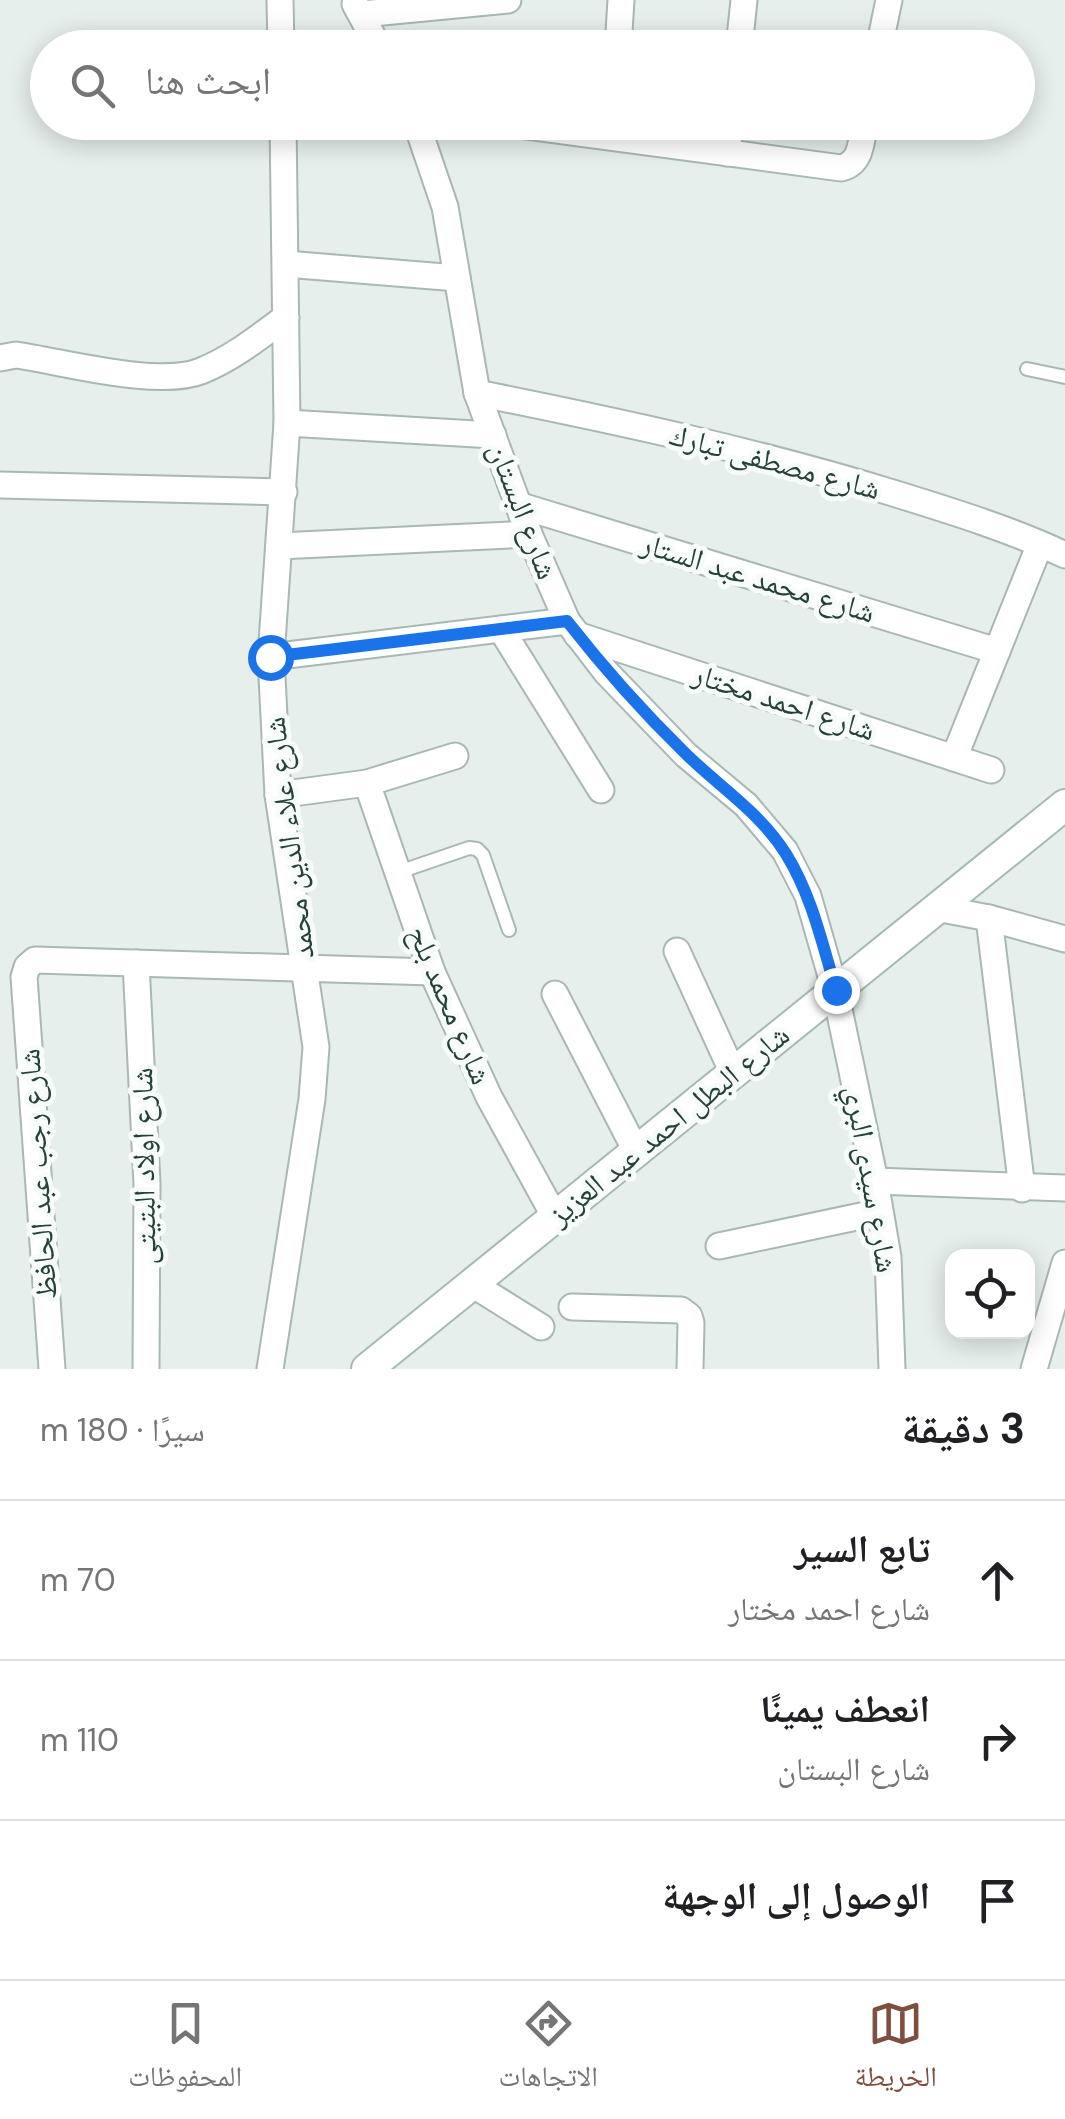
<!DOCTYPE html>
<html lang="ar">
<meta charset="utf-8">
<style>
:root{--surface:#fff;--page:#f2f2f2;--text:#202124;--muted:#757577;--line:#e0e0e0;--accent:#7f4e3f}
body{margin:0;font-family:"DM Sans","Noto Naskh Arabic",sans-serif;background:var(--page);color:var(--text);direction:rtl}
.controls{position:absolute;right:30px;bottom:30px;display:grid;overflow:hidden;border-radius:20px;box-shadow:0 5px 25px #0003}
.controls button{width:90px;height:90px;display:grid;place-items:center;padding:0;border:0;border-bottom:2px solid var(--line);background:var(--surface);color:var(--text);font:50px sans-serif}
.stop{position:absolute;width:30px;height:30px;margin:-22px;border:8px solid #1a73e8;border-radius:50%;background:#fff}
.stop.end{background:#1a73e8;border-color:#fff;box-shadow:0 2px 10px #0008}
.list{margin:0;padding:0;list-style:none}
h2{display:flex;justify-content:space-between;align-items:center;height:130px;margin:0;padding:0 40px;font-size:42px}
h2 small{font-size:32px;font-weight:400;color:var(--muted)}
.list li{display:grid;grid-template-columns:65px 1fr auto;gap:30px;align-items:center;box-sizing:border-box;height:160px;padding:0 40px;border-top:2px solid var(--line)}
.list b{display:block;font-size:38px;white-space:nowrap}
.list p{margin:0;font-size:32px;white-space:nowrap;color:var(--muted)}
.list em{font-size:32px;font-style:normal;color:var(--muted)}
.icon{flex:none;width:55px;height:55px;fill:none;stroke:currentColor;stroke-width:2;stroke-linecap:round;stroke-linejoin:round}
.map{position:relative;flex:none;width:1065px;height:1369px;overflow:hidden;direction:ltr}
.search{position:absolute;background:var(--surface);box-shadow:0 5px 25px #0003;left:30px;right:30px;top:30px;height:110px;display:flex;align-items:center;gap:25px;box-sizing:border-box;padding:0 35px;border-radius:55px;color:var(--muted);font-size:38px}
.sheet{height:610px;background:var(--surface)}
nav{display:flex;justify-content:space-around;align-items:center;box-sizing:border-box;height:140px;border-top:2px solid var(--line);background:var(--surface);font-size:28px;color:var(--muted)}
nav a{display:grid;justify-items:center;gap:5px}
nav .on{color:var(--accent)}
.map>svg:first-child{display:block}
</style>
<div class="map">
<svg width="1065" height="1369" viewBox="0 0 1065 1369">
<rect width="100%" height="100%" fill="#e6efeb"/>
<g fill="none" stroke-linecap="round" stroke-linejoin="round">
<defs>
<g id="service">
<polyline points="1027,369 1065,377"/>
<polyline points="396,873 469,848 477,849 483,855 509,930"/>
</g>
<g id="minor">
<polyline points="280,0 281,48"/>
<polyline points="355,4 379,48"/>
<polyline points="362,14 508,0"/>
<polyline points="618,48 621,0"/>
<polyline points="739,48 744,0"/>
<polyline points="879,48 889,0"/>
<polyline points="416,122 445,207 477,393 529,534 567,621 606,672 686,755 746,805 785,851 808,896 835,990 875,1181 888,1257 892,1369"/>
<path d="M496,122L841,168C862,163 861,141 865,122"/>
<polyline points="727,153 730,122"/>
<polyline points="286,264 457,278"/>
<path d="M0,358L16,355C64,362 159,388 201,371C233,358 259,337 286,317"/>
<path d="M477,393C617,421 756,451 893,493C951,511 1010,529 1065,555"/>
<polyline points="287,423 493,435"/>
<polyline points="0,485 284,492"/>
<polyline points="518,505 997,651"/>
<polyline points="279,546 529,534"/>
<polyline points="501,629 601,790"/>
<polyline points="577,635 991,770"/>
<polyline points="271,657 567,621"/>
<polyline points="954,758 1040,544"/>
<polyline points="367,783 432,972 489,1097 555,1217"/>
<polyline points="278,795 367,783 455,756"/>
<polyline points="936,908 989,918 1065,939"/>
<polyline points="989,918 1022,1189"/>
<polyline points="677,951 733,1073"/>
<polyline points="136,963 147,1184 146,1369"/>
<polyline points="555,994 636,1151"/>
<polyline points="875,1181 1065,1188"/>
<polyline points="719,1246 880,1212"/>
<polyline points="472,1284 541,1327"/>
<polyline points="572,1307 681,1310 689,1316 691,1323 690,1369"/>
<polyline points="52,1369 24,977 27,967 35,960 432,972"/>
<polyline points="270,1369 312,1099 316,1047 278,795 271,657 287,423 283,122"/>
<polyline points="1034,1369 1065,1263"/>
</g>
<polyline id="secondary" points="367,1369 1065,805"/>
</defs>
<use href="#service" stroke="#a8b8b2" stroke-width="16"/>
<use href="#minor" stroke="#a8b8b2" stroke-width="29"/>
<use href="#secondary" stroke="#a4bbb3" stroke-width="34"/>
<use href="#service" stroke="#fff" stroke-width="12"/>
<use href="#minor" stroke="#fff" stroke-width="25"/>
<use href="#secondary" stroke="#fff" stroke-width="30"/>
</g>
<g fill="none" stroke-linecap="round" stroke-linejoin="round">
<path stroke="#1a73e8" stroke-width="12" d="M270,657L567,621C603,667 642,711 684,752C718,786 760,812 786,854C812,896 822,943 836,990"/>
</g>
<g text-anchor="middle" stroke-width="10" stroke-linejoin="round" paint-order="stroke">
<g font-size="30" fill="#24423a" stroke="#f7fbf9">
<text transform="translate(775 462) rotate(15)" y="10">شارع مصطفى تبارك</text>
<text transform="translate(523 511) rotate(69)" y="10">شارع البستان</text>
<text transform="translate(758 578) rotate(17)" y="10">شارع محمد عبد الستار</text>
<text transform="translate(784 702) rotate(18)" y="10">شارع احمد مختار</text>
<text transform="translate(289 838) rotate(-97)" y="10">شارع علاء الدين محمد</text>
<text transform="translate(450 1005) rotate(67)" y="10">شارع محمد بلح</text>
<text transform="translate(669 1125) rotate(-39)" y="10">شارع البطل احمد عبد العزيز</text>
<text transform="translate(144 1166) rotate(-91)" y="10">شارع اولاد البتيتى</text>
<text transform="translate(38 1174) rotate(-94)" y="10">شارع رجب عبد الحافظ</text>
<text transform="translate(871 1179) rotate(80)" y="10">شارع سيدى البري</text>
</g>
</g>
</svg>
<div class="controls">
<button><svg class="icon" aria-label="locate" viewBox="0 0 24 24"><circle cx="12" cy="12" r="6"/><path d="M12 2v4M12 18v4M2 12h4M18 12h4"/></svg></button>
</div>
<div class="stop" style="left:270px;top:657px"></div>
<div class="stop end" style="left:836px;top:990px"></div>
<div class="search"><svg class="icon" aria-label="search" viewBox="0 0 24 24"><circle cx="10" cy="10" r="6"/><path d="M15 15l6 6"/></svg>ابحث هنا</div>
</div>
<section class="sheet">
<h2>3 دقيقة<small>سيرًا · 180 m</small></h2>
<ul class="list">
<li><svg class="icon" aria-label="ahead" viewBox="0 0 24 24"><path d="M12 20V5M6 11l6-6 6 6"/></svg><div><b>تابع السير</b><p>شارع احمد مختار</p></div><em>70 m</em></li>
<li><svg class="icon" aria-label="right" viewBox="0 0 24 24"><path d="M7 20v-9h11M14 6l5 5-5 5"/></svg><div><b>انعطف يمينًا</b><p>شارع البستان</p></div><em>110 m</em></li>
<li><svg class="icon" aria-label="arrive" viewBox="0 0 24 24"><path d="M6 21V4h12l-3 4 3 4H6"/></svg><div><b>الوصول إلى الوجهة</b></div></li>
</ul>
</section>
<nav>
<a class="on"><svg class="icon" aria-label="map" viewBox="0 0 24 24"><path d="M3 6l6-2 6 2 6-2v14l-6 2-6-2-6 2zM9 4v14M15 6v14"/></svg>الخريطة</a>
<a><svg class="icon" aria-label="directions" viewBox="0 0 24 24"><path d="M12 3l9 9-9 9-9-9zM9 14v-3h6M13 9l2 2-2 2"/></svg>الاتجاهات</a>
<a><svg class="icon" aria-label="saved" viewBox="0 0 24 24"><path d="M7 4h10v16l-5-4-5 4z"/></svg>المحفوظات</a>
</nav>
